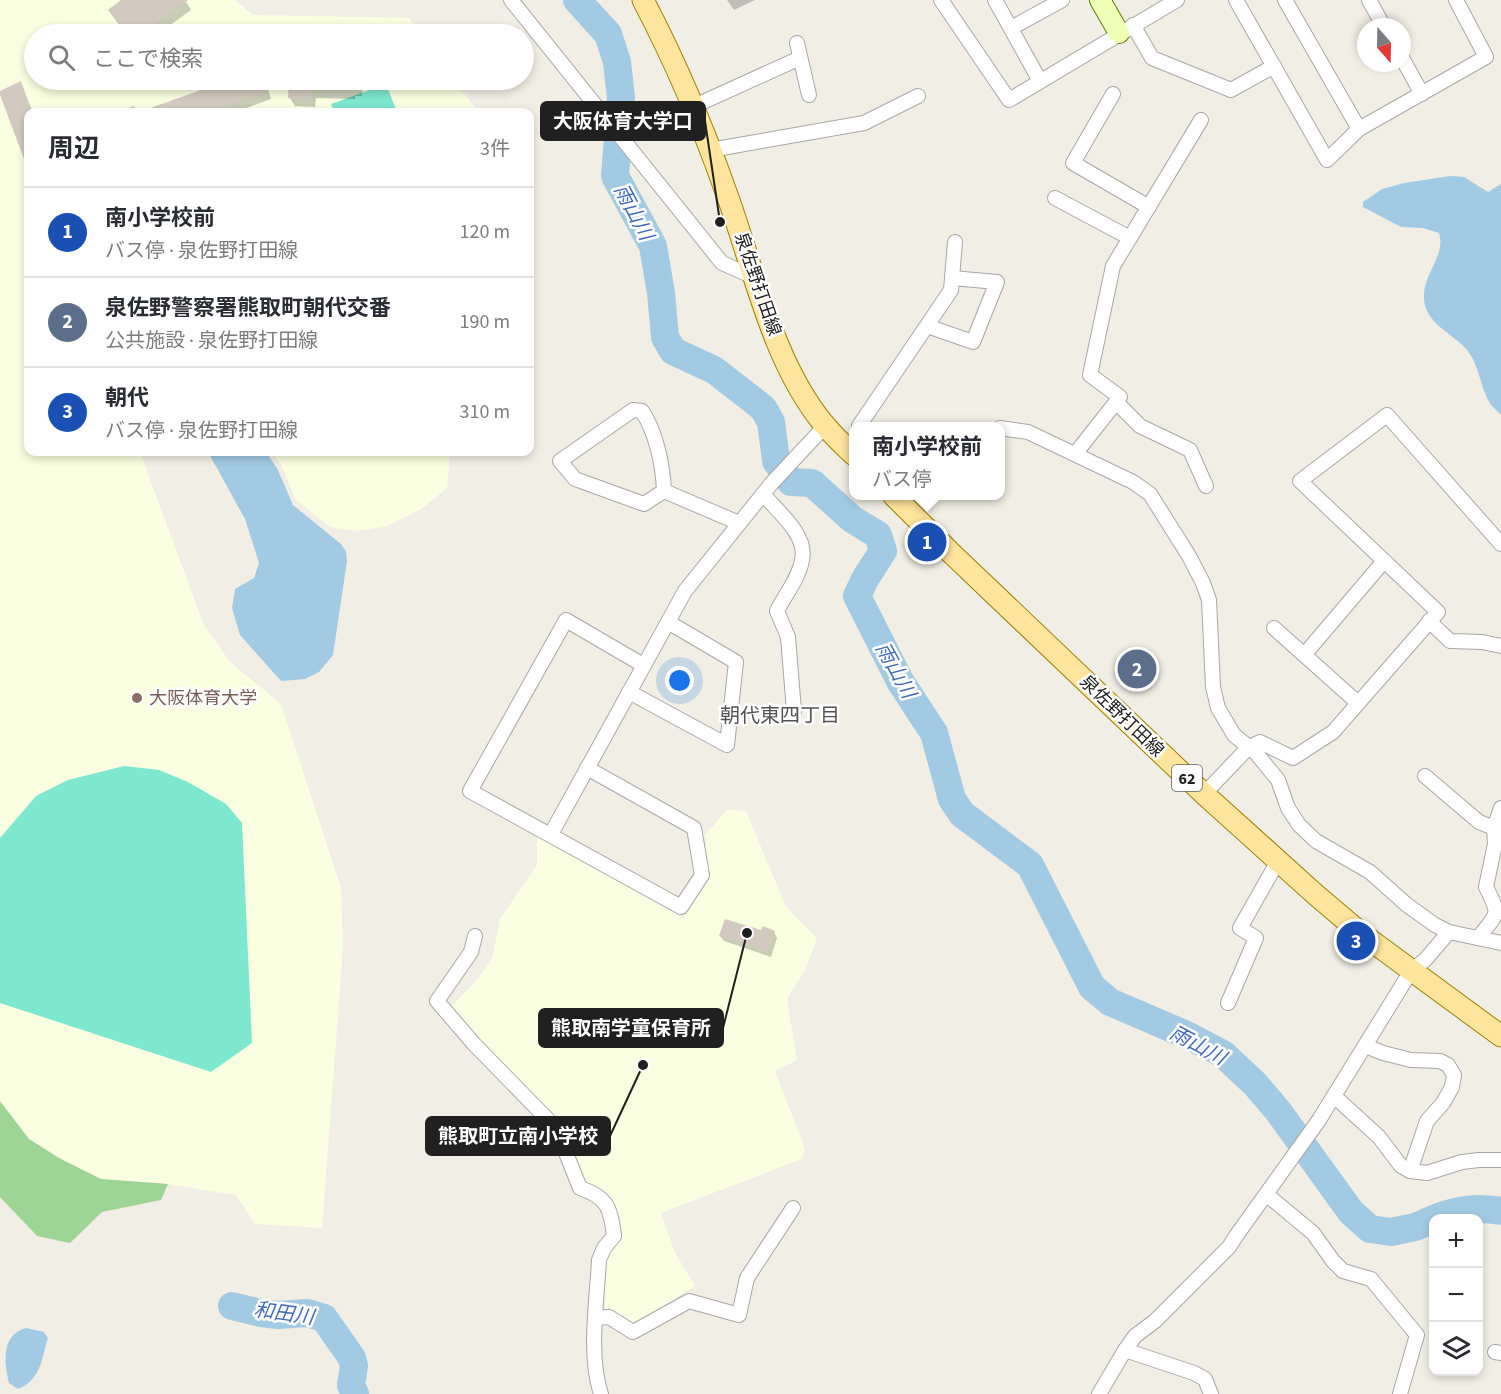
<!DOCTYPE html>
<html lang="ja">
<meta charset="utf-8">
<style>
:root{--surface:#fff;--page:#f7f7f7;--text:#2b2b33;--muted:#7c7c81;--line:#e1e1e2;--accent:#b45309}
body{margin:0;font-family:"Source Sans 3","Noto Sans JP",sans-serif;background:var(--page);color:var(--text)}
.controls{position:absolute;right:18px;bottom:18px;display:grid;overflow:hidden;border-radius:12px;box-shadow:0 3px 9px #0003}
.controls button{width:54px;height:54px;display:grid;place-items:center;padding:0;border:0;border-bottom:2px solid var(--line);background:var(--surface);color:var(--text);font:30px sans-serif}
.compass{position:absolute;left:1357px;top:18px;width:54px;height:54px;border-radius:50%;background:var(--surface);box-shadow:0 3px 9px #0003;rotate:160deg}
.you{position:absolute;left:680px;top:681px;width:21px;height:21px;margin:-15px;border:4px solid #fff;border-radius:50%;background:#1a73e8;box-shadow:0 0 0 9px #1a73e833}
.badge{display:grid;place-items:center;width:39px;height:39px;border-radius:50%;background:var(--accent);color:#fff;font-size:20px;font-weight:700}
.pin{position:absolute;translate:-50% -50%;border:3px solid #fff;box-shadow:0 2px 6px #0006}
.popup{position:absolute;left:849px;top:422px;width:156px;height:78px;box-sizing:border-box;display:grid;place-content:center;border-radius:12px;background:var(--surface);filter:drop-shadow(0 2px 4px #0005);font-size:20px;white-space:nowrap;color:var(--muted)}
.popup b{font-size:22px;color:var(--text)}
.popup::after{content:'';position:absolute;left:50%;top:100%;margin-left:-12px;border:12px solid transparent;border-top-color:var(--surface)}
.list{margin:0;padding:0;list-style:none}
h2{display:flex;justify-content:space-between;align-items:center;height:78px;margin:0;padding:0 24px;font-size:26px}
h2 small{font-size:20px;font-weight:400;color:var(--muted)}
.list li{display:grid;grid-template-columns:39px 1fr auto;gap:18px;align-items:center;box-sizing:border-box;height:90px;padding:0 24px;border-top:2px solid var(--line)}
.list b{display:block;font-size:22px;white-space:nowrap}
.list p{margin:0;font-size:20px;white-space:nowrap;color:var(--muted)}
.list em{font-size:20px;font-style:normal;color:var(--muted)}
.icon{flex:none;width:33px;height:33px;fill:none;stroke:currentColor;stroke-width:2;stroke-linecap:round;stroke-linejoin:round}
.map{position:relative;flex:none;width:1501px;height:1394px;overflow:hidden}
.search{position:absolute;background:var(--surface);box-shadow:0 3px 9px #0003;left:24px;top:24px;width:510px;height:66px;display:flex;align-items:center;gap:15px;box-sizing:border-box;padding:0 21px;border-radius:33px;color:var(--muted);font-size:22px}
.panel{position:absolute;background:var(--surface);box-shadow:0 3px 9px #0003;left:24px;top:108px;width:510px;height:348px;border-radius:12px}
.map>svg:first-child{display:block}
</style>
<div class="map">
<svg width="1501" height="1394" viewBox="0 0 1501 1394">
<rect width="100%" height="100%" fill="#f1efe5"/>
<g fill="#faffe1">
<polygon points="0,0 235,0 253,15 409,18 421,34 34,34 34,80 454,80 478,112 28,112 28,452 140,452 203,623 230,662 281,704 341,888 343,948 322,1228 255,1224 236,1195 168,1184 101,1179 59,1158 29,1139 0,1101"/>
<polygon points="271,452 450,452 447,488 421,509 387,526 357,531 330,527 296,500 281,464"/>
<polygon points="727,810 746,811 786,907 817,938 806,968 787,999 797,1060 775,1071 805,1149 802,1159 661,1213 675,1253 695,1286 634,1323 605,1309 604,1263 610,1247 623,1233 609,1196 585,1182 538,1105 450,1008 477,980 492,959 500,919 537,865 537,836 683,918 709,879 705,835"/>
</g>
<polygon fill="#9fd497" points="0,1101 29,1139 59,1158 101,1179 168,1184 161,1200 102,1212 70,1243 37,1236 0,1197"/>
<g fill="#7de7cf">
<polygon points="386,84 397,112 334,112 331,104"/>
<polygon points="124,766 159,770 188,782 226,804 242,823 252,1043 211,1072 0,1003 0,838 36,796 68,780"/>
</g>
<g fill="#a2cae2">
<path d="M1450,176L1464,177L1488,192L1501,184V415C1498,412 1494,408 1491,405C1480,388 1480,366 1467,350C1452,332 1422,323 1424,294C1425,272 1446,254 1439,233L1423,228L1401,227L1363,207V202L1382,189L1404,183Z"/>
<polygon points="208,452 266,452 277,468 293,505 341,544 346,551 347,561 333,655 319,672 305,679 281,681 240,635 232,608 235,589 254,578 259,563 245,519"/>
<path d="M26,1328L44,1332L48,1338C41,1360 41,1380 18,1389L9,1383C4,1361 1,1335 26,1328Z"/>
</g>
<g fill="#0003">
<polygon points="123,0 185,0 191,10 158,34 127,34 115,19"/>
<polygon points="727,0 755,0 734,10"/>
<polygon points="233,80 265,80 271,99 235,112 142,112"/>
<polygon points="290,80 363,80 362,96 355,96 355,99 316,98 315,107 295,106 290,98"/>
<polygon points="20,83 33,112 28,112 28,165 1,92"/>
<polygon points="134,106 138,112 118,112"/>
<polygon points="774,932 777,938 771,957 724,941 720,936"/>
</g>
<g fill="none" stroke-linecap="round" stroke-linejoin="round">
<g stroke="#a2cae2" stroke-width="28">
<polyline points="577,0 608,34 617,62 621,98 615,176 653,246 661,293 665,337 673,351 714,370 763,408 771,422 776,461 791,482 812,483 852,519 878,535 883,551 865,579 857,596 900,681 934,733 952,799 962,814 1030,865 1092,987 1110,1002 1189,1036 1223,1054 1255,1084 1278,1111 1351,1212 1370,1229 1391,1232 1415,1227 1434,1219"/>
<path d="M1436,1218C1459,1209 1477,1207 1501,1211"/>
<polyline points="232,1306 261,1313 278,1315 307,1313 324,1318 352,1358 354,1366 351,1385 355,1394"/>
</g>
</g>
<g fill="#d2cabe">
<polygon points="121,0 188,0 141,34 126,34 108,10"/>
<polygon points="229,80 264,80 267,91 208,112 143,112 142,111"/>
<polygon points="289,80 312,80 311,99 288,98"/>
<polygon points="21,81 32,112 28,112 27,167 0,95 0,91"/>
<polygon points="725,919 761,930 763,926 775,931 768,952 719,936"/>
</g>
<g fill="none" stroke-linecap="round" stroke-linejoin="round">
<defs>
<g id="street">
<polyline points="511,0 722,263 754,277"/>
<polyline points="941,0 1009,100 1177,0"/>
<polyline points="995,0 1040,81"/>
<polyline points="1236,0 1327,160 1359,129 1486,57 1456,0"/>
<polyline points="1285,0 1359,129"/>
<polyline points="1369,0 1384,27"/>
<polyline points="1133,25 1152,58 1231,90 1274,66"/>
<polyline points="1011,28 1062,0"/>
<polyline points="797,43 809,95"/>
<polyline points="1402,58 1422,94"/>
<polyline points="1113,94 1073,163 1149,207"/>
<polyline points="692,107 800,58"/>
<polyline points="710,150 864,123 918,96"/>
<polyline points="1055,198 1130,238"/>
<polyline points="927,326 973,342 997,282 952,278"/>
<polyline points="1116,402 1140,426 1190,450 1206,486"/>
<polyline points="859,426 951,290 955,242"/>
<polyline points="1000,428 1028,432 1133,482 1150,494 1189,556 1203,583 1209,600 1213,687 1218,708 1234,735 1256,753 1278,780 1288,808 1299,825 1316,841 1370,872 1407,905 1435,925 1449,932 1501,943"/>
<polyline points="1075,454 1120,397 1090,375 1113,266 1201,120"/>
<path d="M664,491L644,504L575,479L560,461L633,410L642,411C656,432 663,465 664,491L739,523"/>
<path d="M763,494C777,511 808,535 802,560C799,578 785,595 777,611L788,637L794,711"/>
<polyline points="1429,621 1450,641 1482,642 1501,646"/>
<polyline points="1274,628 1358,703"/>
<polyline points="1304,655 1384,561"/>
<polyline points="629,692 727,745 736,662 668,622"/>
<polyline points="587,768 694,828 702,875 681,907 470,791 566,620 643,665"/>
<polyline points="1425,776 1479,822 1494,828"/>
<polyline points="1204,794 1249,747 1260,742 1293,758 1333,732 1438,612 1300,481 1387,415 1501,544"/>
<polyline points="551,834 685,591 771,484 825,426"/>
<path d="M475,936L471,952L437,1001L474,1044L556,1128L580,1188C607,1197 611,1208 614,1236L604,1248L599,1260C597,1300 588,1356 601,1394"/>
<path d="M1478,938C1498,912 1501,917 1486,887L1495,844L1494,828L1501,808"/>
<polyline points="1228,1003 1256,938 1240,928 1278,861"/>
<polyline points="1366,1046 1383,1053 1411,1060 1440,1061 1448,1065 1454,1075 1452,1087 1443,1103 1427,1121 1410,1171"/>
<polyline points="1334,1096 1379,1137 1401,1166 1410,1171 1427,1173 1462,1162 1479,1160 1501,1160"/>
<polyline points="1267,1195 1313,1233 1333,1261 1343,1271 1371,1279 1417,1335 1400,1394"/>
<polyline points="596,1318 609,1317 633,1332 689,1301 739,1315 747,1278 793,1208"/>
<polyline points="1125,1350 1194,1373 1205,1379 1211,1394"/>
<polyline points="1495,1352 1501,1353"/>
<polyline points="1099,1394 1125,1350 1135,1336 1155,1321 1229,1247 1236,1236 1319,1120 1411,971 1425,960 1449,932"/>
</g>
<polyline id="secondary" points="1100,0 1119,33"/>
<g id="primary">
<path d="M643,0C675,61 703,127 726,192C754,268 771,358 822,422C832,434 843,445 854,455"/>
<polyline points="894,496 949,551 1204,794 1316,895 1362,934 1501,1036"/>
</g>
</defs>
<use href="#street" stroke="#a7a7a7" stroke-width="16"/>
<use href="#secondary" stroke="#5c7e00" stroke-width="22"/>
<use href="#primary" stroke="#9c8100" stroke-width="23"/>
<use href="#street" stroke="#fff" stroke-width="14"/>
<use href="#secondary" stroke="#f0ffb6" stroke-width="20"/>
<use href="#primary" stroke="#ffe49d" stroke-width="21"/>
</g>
<circle fill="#8d6e63" stroke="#fff" stroke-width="2" cx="137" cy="698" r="6"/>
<g text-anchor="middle" stroke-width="5" stroke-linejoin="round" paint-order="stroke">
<rect fill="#fff" stroke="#636363" stroke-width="1.5" x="1172" y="765" width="30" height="26" rx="4.5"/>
<g font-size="16" font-weight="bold" fill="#202020">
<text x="1187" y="784">62</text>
</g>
<g font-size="18" fill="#202020" stroke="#fff">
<text transform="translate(758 284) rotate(71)" y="6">泉佐野打田線</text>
<text transform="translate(1122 716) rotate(44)" y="6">泉佐野打田線</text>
</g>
<g font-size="18" fill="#785e54" stroke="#fff" text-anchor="start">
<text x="149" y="704">大阪体育大学</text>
</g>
<g font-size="20" font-style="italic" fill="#436bb9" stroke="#fff">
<text transform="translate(634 212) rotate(62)" y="7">雨山川</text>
<text transform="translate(896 670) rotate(61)" y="7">雨山川</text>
<text transform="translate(1198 1045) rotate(28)" y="7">雨山川</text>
<text transform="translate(284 1313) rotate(8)" y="7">和田川</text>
</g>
<g font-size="20" fill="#535353" stroke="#fff">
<text x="780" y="722">朝代東四丁目</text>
</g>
</g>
<path fill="none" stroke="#202020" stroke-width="2" d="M720 222L705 121M747 933L723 1028M643 1065L610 1136"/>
<g fill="#202020" stroke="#fff" stroke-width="2">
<circle cx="720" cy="222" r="6"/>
<circle cx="747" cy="933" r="6"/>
<circle cx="643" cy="1065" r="6"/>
</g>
<g fill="#202020" stroke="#202020" stroke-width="2">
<rect x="541" y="102" width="164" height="38" rx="6"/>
<rect x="539" y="1009" width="184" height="38" rx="6"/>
<rect x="426" y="1117" width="184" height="38" rx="6"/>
</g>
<g font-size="20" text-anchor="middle" font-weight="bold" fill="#fff">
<text x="623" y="128">大阪体育大学口</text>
<text x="631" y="1035">熊取南学童保育所</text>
<text x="518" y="1143">熊取町立南小学校</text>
</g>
</svg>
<div class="controls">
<button>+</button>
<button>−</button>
<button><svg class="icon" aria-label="layers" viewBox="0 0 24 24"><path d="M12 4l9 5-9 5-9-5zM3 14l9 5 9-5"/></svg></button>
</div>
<svg class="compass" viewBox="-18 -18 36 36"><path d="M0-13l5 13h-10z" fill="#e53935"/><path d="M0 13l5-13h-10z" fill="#7c7c81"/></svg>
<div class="you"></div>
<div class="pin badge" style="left:927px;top:542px;background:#1a4fb4">1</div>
<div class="popup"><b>南小学校前</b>バス停</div>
<div class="pin badge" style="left:1137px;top:669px;background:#5c6f8a">2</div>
<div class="pin badge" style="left:1356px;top:941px;background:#1a4fb4">3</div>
<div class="search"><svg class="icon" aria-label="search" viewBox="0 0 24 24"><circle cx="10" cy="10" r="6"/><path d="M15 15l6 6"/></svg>ここで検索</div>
<section class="panel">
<h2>周辺<small>3件</small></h2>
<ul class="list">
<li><span class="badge" style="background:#1a4fb4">1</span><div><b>南小学校前</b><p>バス停 · 泉佐野打田線</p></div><em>120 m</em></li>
<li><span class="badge" style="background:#5c6f8a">2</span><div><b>泉佐野警察署熊取町朝代交番</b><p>公共施設 · 泉佐野打田線</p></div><em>190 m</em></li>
<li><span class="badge" style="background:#1a4fb4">3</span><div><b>朝代</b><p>バス停 · 泉佐野打田線</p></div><em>310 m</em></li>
</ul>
</section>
</div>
